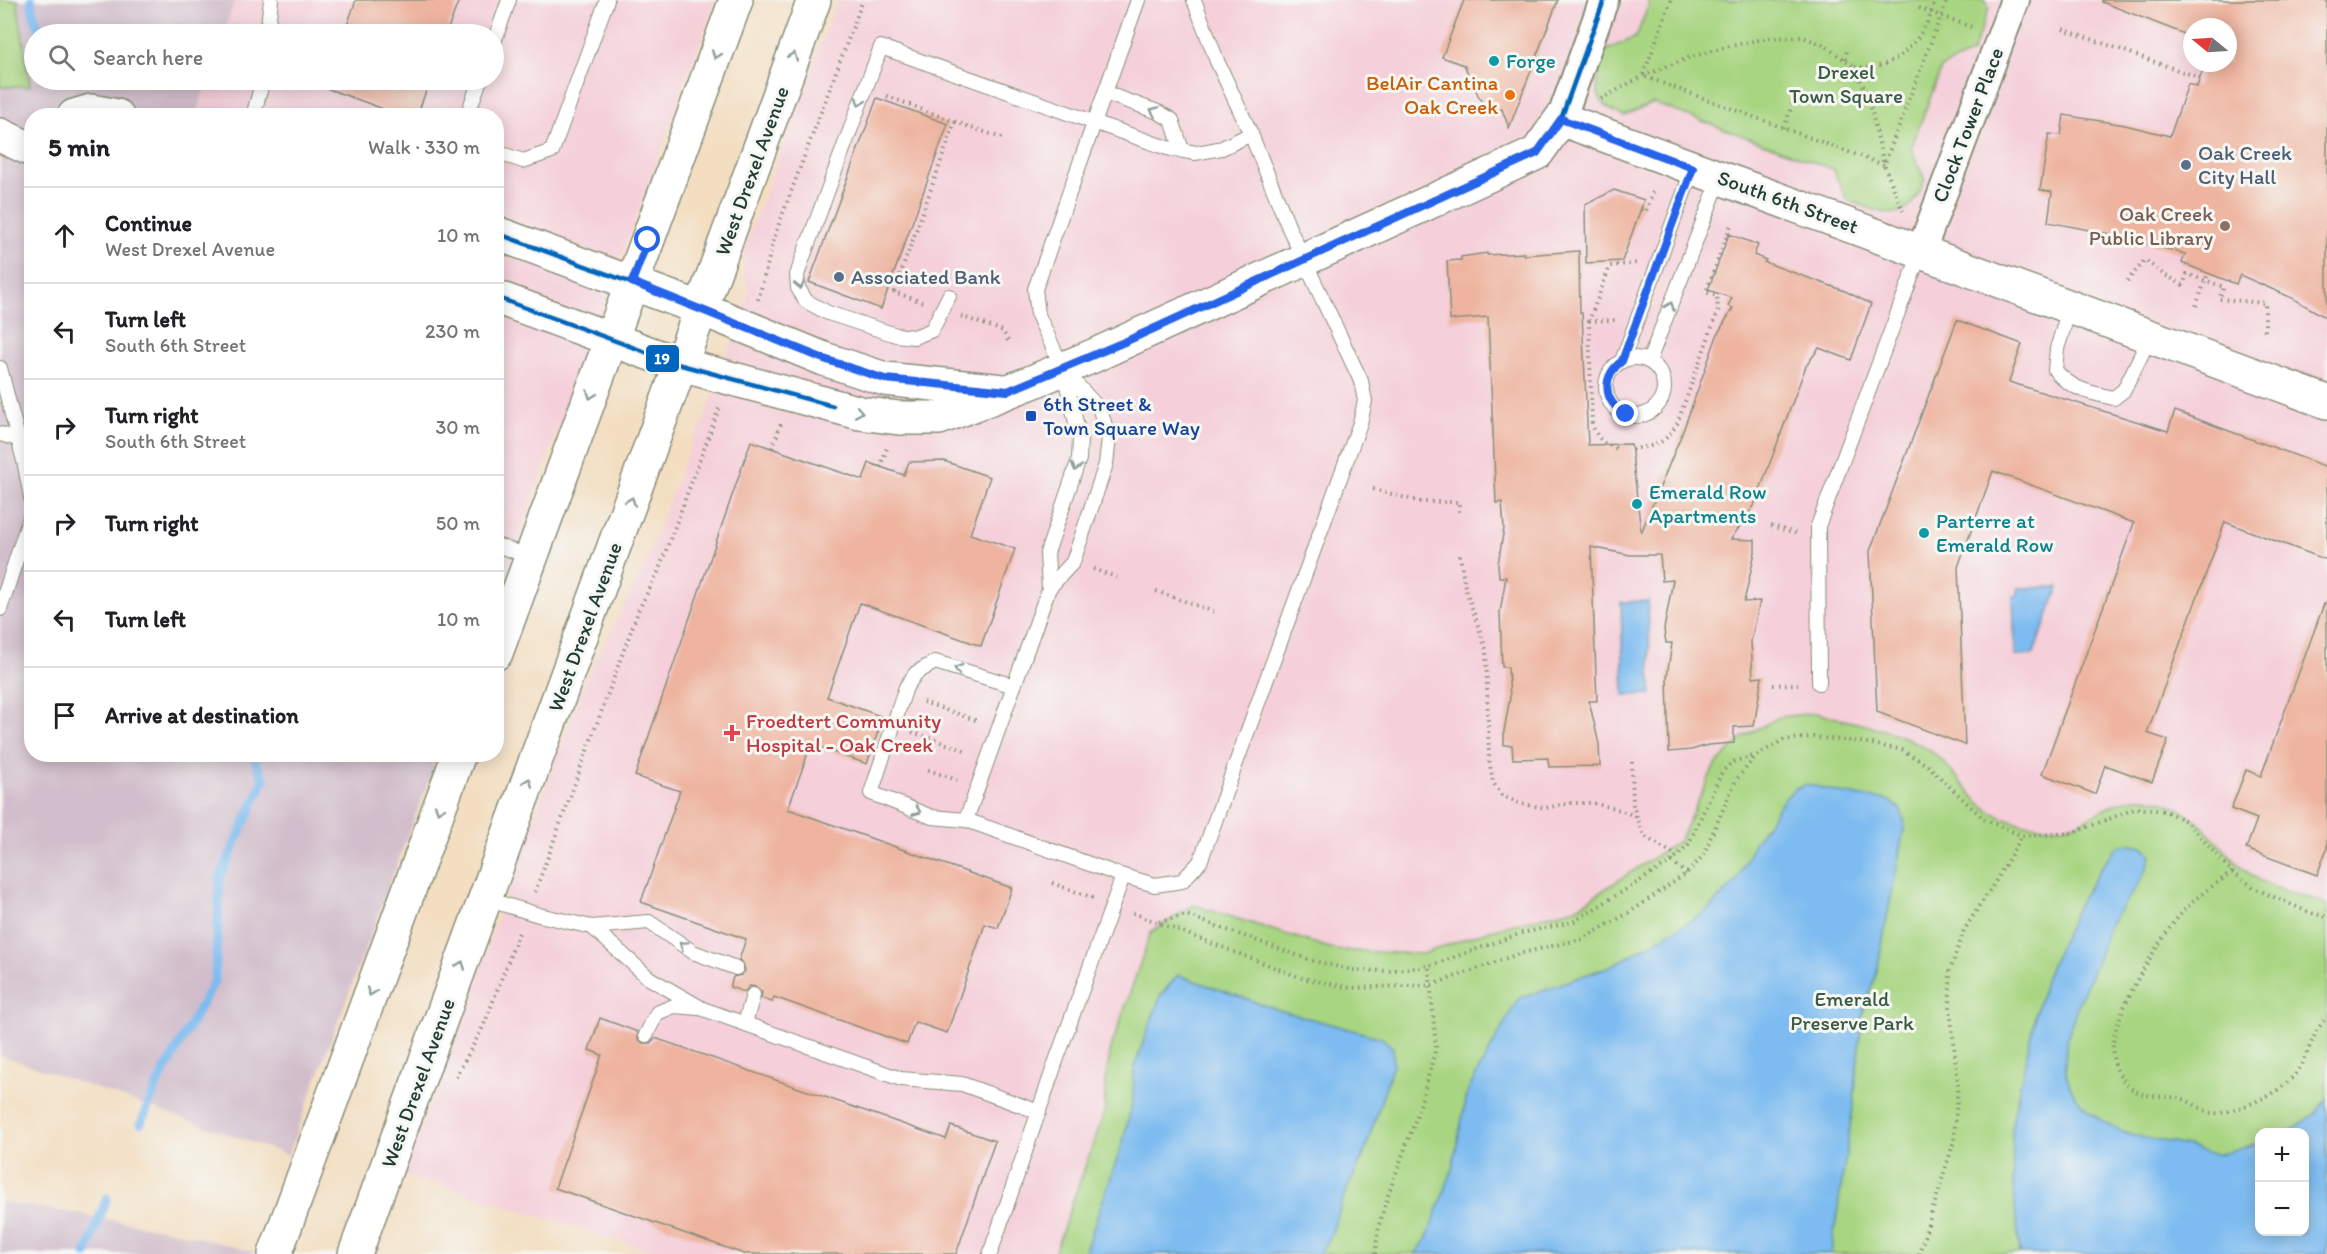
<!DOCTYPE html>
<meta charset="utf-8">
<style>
:root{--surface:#fff;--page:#f6f6f6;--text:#202124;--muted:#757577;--line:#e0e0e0}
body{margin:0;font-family:Itim,sans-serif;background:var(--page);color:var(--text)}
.controls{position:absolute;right:18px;bottom:18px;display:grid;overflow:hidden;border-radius:12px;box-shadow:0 3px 15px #0003}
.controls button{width:54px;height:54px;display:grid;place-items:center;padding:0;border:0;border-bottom:2px solid var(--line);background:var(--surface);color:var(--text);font:30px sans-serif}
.compass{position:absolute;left:2183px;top:18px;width:54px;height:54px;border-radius:50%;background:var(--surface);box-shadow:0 3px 15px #0003;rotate:288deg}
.stop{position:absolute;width:18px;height:18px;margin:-14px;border:4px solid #2563eb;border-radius:50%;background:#fff}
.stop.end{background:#2563eb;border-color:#fff;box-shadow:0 2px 6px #0008}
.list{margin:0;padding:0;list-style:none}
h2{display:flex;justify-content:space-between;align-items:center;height:78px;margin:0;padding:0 24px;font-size:26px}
h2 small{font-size:20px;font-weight:400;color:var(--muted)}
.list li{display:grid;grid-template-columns:39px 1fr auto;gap:18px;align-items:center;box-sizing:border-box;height:96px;padding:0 24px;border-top:2px solid var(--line)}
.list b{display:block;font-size:22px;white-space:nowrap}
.list p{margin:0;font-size:20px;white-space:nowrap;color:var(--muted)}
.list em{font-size:20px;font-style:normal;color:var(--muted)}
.icon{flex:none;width:33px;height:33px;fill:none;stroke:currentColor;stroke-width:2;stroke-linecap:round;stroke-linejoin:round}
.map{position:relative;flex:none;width:2327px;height:1254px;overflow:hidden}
.search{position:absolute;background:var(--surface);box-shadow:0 3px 15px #0003;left:24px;top:24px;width:480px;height:66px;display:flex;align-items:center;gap:15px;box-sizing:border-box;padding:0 21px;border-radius:33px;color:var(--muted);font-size:22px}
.panel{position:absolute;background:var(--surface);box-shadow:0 3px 15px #0003;left:24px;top:108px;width:480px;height:654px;border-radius:24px}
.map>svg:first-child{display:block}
</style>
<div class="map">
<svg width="2327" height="1254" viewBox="0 0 2327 1254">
<rect width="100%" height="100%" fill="#f6f6f2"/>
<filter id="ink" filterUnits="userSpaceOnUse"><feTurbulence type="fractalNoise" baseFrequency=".0167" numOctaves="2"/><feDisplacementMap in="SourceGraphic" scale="12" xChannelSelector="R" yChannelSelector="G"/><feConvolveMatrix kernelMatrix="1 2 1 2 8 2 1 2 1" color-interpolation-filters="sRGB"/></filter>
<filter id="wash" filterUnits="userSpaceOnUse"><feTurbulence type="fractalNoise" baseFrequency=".008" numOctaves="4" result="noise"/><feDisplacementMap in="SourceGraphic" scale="24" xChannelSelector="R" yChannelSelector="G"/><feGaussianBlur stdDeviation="1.35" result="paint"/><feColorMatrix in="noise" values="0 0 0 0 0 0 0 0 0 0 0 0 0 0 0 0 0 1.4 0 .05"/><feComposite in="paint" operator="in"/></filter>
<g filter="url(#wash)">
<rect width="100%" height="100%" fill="#f3dec1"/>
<g fill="#f5cfd9" fill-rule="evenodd">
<polygon points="235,0 716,0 497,596 496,116 197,116 207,80 494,80 494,34 223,34"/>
<path d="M837,0H2327V904L2259,880L2234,860L2209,831L2103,808L2078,822L2056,827L2019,823L2001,817L1981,805L1938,757L1912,741L1896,735L1816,713L1779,717L1743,737L1714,767L1679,841L1576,908L1490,930L1422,954L1336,950L1194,905L1151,932L1111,1048L1105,1082V1111L1054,1254H663L404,1175L583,684L643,569L693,438L703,423L749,292L743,271L744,249ZM2192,27H2228V63H2192Z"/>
</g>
<g fill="#d1bdcb">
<polygon points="17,0 235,0 223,34 34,34 34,80 207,80 197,115 32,116 32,754 438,755 288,1155 0,1055 0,87 30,86"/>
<polygon points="0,1202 76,1213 182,1233 254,1252 253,1254 0,1254"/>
</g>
<g fill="#a8d581" stroke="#64895a" stroke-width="1.5" fill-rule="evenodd">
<polygon points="0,0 17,0 30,86 0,87"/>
<path d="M1647,0H1985L1989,8L1972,53L1942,67L1911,148L1925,179C1907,229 1888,214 1847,200L1833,169L1653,103L1624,116C1587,103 1596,80 1606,50L1636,37L1649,4Z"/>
<path d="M1816,713C1856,724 1906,730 1938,757C1961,777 1975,808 2004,818C2027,826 2057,831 2080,822C2102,812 2122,795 2147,798C2202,805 2218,855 2259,880C2276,890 2307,897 2327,904V1254H1054L1105,1111V1082L1111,1048L1151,932L1194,905L1336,950L1422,954L1490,930L1576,908L1679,841L1714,767L1743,737L1779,717ZM2260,1132H2304V1232H2260Z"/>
</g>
<g fill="#7dbbf0" stroke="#4e7c92" stroke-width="1.5">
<polygon points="2059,587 2033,655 2015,656 2013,596 2018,596 2018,588"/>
<polygon points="1648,601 1651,694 1624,695 1621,602"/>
<polygon points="1807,784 1841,793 1888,800 1900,809 1905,823 1877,971 1862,1016 1854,1101 1831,1254 1415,1254 1426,1240 1451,1173 1468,1090 1518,999 1616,964 1704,913 1736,882 1754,843 1781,803 1794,789"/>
<path d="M2130,844L2143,846L2151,854C2147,880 2126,899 2112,921C2104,935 2101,953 2094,968C2066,1031 2037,1093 2118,1129C2144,1141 2167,1140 2194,1148C2200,1150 2208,1155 2215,1154C2229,1154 2246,1146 2259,1143L2260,1232H2304V1132H2289L2315,1114L2327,1098V1254H2020L2013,1188L2012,1123L2035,1015L2047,974L2080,901L2106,860L2117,847Z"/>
<polygon points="1178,975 1278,1010 1382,1038 1393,1048 1393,1065 1364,1154 1344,1196 1331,1236 1319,1254 1084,1254 1123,1142 1133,1099 1134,1070 1147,1031 1161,995"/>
</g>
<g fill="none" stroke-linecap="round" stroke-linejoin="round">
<g stroke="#7dbbf0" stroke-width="9">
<polyline points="31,0 33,12 41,34"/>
<polyline points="141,1123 158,1083 215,980 220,877 264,780 252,754"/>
<polyline points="86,1254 107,1198"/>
</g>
</g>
<g id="blocks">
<g fill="#eeb49f">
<polygon points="356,0 459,0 446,34 344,34"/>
<polygon points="1464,0 1558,0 1509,128 1502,109 1488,116 1464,65 1442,57"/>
<polygon points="2102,0 2327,0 2327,318 2292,298 2240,275 2236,284 2182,263 2185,254 2120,236 2048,222 2052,192 2040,190 2049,134 2061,135 2064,115 2125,125 2170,136 2188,84 2197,87 2205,63 2228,63 2228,27 2192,27 2192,37 2102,2"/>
<polygon points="313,80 430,80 417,116 403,116 312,83"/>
<polygon points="877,98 948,124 881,309 809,282"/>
<polygon points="1614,190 1644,200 1622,261 1586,263 1585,205"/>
<polygon points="1729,234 1758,245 1754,255 1766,260 1764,262 1845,291 1871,304 1851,360 1819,348 1806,366 1754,506 1731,539 1755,540 1755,552 1744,602 1760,601 1751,641 1753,678 1762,677 1754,726 1734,727 1734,743 1708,745 1691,750 1669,752 1667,677 1672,643 1666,643 1664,629 1673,580 1662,581 1660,555 1630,555 1591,547 1597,701 1589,701 1599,744 1600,766 1549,767 1548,758 1513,759 1512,745 1504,745 1504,731 1510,698 1508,667 1502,667 1500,612 1506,577 1499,577 1498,564 1504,528 1502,502 1496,503 1488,317 1450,320 1447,261 1461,260 1461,257 1487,253 1487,255 1524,253 1524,255 1579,251 1580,313 1582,313 1588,445 1631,444 1641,533 1683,431 1718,333 1733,308 1728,306 1732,298 1708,290"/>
<polygon points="1957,320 2022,344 2009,382 2168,431 2175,411 2327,467 2327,560 2225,522 2147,733 2168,740 2152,782 2105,765 2095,794 2042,774 2134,523 1993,471 1958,567 1965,745 1877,712 1870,551"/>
<polygon points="751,441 863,480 869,463 904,475 909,462 944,461 990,477 970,534 1015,549 981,646 860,603 827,697 883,717 867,764 811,744 788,809 1012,888 998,928 985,924 947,1033 915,1022 907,1044 774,997 772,1002 761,998 762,992 756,987 750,986 744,992 730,987 733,977 741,975 745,971 743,963 739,960 746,939 641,902 680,791 635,776"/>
<polygon points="2324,604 2327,604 2327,848 2317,875 2246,849 2257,819 2231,809 2246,770 2261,776"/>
<polygon points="600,1018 638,1032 638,1039 643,1043 650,1043 655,1038 946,1139 951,1126 995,1141 956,1254 744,1254 555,1188 602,1055 589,1050"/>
</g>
</g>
</g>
<g filter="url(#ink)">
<use href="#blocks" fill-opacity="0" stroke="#898e7a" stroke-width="1.5"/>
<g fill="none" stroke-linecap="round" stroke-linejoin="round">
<defs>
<g id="service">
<polyline points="267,34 271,0"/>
<polyline points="494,42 509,0"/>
<polyline points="1105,93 1158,112 1172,120 1182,150"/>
<polyline points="253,116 263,80"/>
<polyline points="467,116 480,80"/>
<polyline points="496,152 523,161 552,151 607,0"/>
<polyline points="949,296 932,330 914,337 896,335 828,313 806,301 798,288 797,275 806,249 881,47 1167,148 1196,153 1222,148 1251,134"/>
<path d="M2070,306L2057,349L2055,370C2070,389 2090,393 2114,398L2124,390L2150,337"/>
<circle cx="1635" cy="387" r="29"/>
<polyline points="1622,361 1693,168"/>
<polyline points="1649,361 1720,178"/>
<polyline points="0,368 24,461 32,502"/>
<polyline points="1063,369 1100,410 1109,438 1106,464 1073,562 1049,588 1047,553 1079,459 1080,439 1063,369 1038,315 1035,289 1138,0"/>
<polyline points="0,434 18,439"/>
<polyline points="496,545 531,557"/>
<polyline points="0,609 32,511"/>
<polyline points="1819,683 1818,526 1921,251"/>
<polyline points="1014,686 935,662 916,673 906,687 871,793 932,817 966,820 1123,876 1155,885 1182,881 1200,862 1360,423 1365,401 1361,381 1289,228 1251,134 1217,61 1194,0"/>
<polyline points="966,820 1049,588"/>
<polyline points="486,899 539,915 592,927 649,978 703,1009 901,1079 962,1084 1039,1112"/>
<polyline points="592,927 649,922 693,952 736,968"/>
<polyline points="745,1023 753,995"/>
<polyline points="646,1035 657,1013 674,1006 698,1008"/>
<polyline points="990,1254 1056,1061 1123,876"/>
</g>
<g id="minor">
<polyline points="1561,119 1604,0"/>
<polyline points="1921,251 2015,0"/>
</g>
<g id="tertiary">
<polyline points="74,116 91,111 117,116"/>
<polyline points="0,135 32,150"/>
<polyline points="496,233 702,309 824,359 885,379 1003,391"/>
<polyline points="496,297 681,365 860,413 899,418 939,418 1032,382 1093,356 1537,153 1561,119 2327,402"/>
<polyline points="496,653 736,0"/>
<polyline points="275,1254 459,754"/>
<polyline points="355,1254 814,0"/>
</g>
</defs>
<use href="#service" stroke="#898e7a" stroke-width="16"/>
<use href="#minor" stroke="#898e7a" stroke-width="32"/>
<use href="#tertiary" stroke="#898e7a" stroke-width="36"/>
<g stroke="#898e7a" stroke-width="4" stroke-dasharray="1.5 4.5" stroke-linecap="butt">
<polyline points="1671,0 1643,76 1884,165 1947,0"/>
<polyline points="1919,8 1974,28"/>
<polyline points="2063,29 2200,78"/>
<polyline points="1845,59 1847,50"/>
<path d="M1855,67C1863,67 1872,68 1879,66C1908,58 1929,28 1935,0"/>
<polyline points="887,96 955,122 894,292 922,302"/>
<polyline points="1601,99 1643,76 1688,58 1730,46 1768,38 1803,37 1822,44 1855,67 1869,99 1884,165 1903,211"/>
<polyline points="955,122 1005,139"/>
<polyline points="1784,128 1794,100"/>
<polyline points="1641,209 1646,211 1653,192"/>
<polyline points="2127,281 2145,260 2163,274 2183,285 2187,274 2224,287 2219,299 2265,303 2265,332"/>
<polyline points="758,300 776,232 863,0"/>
<polyline points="2196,306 2208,273"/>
<polyline points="961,316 1003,331 1008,341"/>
<polyline points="1589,321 1615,320"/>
<polyline points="772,448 781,424"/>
<path d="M1616,448C1602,444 1598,438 1592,425L1589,321L1610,266L1636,263"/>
<path d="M1632,449C1655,446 1664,445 1677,424L1718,311L1717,296L1706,292L1732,222"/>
<polyline points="880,467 887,448"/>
<polyline points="1373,489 1421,502 1459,502 1459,515"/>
<polyline points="1771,526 1796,533"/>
<polyline points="1460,555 1465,587 1486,649 1489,759 1493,782 1502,795 1518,803 1546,808 1571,803 1593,803 1620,810 1637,817"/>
<polyline points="1093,569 1119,578"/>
<polyline points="1156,591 1215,612"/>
<polyline points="1773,685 1798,684"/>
<polyline points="923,702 978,721"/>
<polyline points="912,732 967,751"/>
<polyline points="1632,762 1633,806 1644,836 1677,856"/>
<polyline points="928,770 957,780"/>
<polyline points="1672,861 1686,874"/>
<path d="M2232,872C2214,885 2194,898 2180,915C2157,942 2116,1010 2113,1044C2111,1061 2118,1077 2131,1088C2143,1099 2165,1095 2179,1098C2191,1100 2201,1111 2212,1113C2226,1116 2264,1099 2276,1091C2283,1086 2295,1077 2299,1069C2309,1052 2313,1032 2327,1017"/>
<polyline points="1052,883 1094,898"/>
<polyline points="535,892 639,609 658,572 720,406"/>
<polyline points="1133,913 1302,978 1351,988 1432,985 1518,954 1582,939 1627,914 1686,874 1702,857 1736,780 1756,756 1783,740 1813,737 1862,742 1902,750 1927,765 1984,819 2022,836 2072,833 2137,808 2165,811 2186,821 2232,872 2256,889 2308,912 2327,917"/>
<polyline points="1159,922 1186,915 1310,960 1352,970 1389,971 1429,966 1522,933 1573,922 1672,861 1688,845 1722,772 1732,762 1754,756"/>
<polyline points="456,1077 484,1025 520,930"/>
<polyline points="1375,1254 1379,1225 1389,1192 1418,1113 1436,1048 1429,966"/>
<polyline points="1919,1254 1954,1141 1958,1082 1950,1008 1950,971 1964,930 1995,882 2022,836"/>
</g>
<use href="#service" stroke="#fff" stroke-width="14"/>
<use href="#minor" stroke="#fff" stroke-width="28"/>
<use href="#tertiary" stroke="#fff" stroke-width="33"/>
<defs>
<g id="bus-1">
<polyline points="496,233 702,309 824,359 885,379 1008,391 1129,340 1537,153 1561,119 1604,0"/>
<polyline points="496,297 681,365 833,406"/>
</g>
</defs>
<use href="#bus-1" stroke="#f6f6f2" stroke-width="9"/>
<use href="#bus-1" stroke="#0065bd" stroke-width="4.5"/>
</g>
<defs><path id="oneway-chevron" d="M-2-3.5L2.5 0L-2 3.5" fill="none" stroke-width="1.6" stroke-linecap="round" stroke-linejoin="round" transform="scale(1.5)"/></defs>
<g stroke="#8f9e9a">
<use href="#oneway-chevron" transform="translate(716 55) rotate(110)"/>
<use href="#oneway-chevron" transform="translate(793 56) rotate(-70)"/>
<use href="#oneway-chevron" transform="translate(860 102) rotate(110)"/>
<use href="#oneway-chevron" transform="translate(1154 111) rotate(-157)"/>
<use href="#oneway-chevron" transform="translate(800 285) rotate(77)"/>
<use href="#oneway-chevron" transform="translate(1670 306) rotate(-69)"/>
<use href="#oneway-chevron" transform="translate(591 395) rotate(110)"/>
<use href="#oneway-chevron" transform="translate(859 412) rotate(11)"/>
<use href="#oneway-chevron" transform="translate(1076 467) rotate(106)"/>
<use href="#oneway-chevron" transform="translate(631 501) rotate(-70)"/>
<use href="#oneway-chevron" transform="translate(958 669) rotate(-163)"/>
<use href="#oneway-chevron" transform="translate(528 782) rotate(-70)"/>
<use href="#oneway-chevron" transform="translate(439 809) rotate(110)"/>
<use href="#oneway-chevron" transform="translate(917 811) rotate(20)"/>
<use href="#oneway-chevron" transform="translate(683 945) rotate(-146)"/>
<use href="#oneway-chevron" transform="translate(461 965) rotate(-70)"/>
<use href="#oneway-chevron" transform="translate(371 992) rotate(110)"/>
</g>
</g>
<g fill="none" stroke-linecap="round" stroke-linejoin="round" filter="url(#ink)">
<path stroke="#2563eb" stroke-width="8" d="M648,240L632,282L824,359L885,379L1008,391L1129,340L1537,153L1561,119L1693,168L1622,361C1601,377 1603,402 1626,414"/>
</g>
<g fill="#0f9aa8" stroke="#f6f6f2" stroke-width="2">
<circle cx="1494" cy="61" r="6"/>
<circle cx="1637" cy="504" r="6"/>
<circle cx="1924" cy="533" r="6"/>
</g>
<circle fill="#e8710a" stroke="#f6f6f2" stroke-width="2" cx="1510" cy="95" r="6"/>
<g fill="#5c6f8a" stroke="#f6f6f2" stroke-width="2">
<circle cx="2186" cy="165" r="6"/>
<circle cx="839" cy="277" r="6"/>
</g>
<circle fill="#8d6e63" stroke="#f6f6f2" stroke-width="2" cx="2225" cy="226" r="6"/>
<rect fill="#1a4fb4" stroke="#f6f6f2" stroke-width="2" x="1025" y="410" width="12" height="12" rx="3"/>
<path fill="#e0444e" stroke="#f6f6f2" stroke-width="2" d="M729 724h6v6h6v6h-6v6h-6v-6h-6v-6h6z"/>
<g text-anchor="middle" stroke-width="6" stroke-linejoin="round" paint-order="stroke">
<g font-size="21" fill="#0d838f" stroke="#f6f6f2" text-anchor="start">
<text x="1506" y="68">Forge</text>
<text x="1649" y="499">Emerald Row<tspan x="1649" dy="24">Apartments</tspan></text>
<text x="1936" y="528">Parterre at<tspan x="1936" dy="24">Emerald Row</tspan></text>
</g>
<g font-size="21" fill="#3a5b43" stroke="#f6f6f2">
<text x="1846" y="79">Drexel<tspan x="1846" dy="24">Town Square</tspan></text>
<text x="1852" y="1006">Emerald<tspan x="1852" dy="24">Preserve Park</tspan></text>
</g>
<g font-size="21" fill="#c56008" stroke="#f6f6f2" text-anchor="end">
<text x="1498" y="90">BelAir Cantina<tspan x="1498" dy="24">Oak Creek</tspan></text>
</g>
<g font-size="21" fill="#1f3d34" stroke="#f6f6f2">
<text transform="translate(1968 125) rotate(-69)" y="7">Clock Tower Place</text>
<text transform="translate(752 171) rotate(-70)" y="7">West Drexel Avenue</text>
<text transform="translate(1788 202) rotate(20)" y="7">South 6th Street</text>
<text transform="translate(585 627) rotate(-70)" y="7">West Drexel Avenue</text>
<text transform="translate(418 1083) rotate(-70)" y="7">West Drexel Avenue</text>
</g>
<g font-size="21" fill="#4e5e75" stroke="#f6f6f2" text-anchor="start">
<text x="2198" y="160">Oak Creek<tspan x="2198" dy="24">City Hall</tspan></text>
<text x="851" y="284">Associated Bank</text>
</g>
<g font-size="21" fill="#785e54" stroke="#f6f6f2" text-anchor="end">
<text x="2213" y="221">Oak Creek<tspan x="2213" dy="24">Public Library</tspan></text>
</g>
<g font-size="21" fill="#164399" stroke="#f6f6f2" text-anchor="start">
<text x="1043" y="411">6th Street &amp;<tspan x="1043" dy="24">Town Square Way</tspan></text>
</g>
<g font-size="21" fill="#be3a42" stroke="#f6f6f2" text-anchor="start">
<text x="746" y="728">Froedtert Community<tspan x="746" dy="24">Hospital - Oak Creek</tspan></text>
</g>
</g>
<rect stroke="#f6f6f2" stroke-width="2" x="645" y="344" width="35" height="29" rx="6" fill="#0065bd"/>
<g font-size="16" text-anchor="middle" font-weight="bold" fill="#fff">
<text x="662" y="364">19</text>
</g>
</svg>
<div class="controls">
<button>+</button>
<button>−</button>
</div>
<svg class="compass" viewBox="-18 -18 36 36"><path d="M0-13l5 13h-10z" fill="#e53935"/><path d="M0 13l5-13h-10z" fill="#757577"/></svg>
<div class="stop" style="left:648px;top:240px"></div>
<div class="stop end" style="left:1626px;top:414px"></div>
<div class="search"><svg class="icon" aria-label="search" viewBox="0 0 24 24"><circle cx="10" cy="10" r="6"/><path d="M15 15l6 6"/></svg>Search here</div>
<section class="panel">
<h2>5 min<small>Walk · 330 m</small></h2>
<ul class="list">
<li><svg class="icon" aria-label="ahead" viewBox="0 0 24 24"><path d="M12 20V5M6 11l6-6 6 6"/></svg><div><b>Continue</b><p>West Drexel Avenue</p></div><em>10 m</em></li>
<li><svg class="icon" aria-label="left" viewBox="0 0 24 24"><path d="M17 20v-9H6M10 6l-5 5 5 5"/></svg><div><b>Turn left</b><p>South 6th Street</p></div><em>230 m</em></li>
<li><svg class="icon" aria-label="right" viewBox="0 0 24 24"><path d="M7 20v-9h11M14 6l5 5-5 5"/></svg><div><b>Turn right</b><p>South 6th Street</p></div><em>30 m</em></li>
<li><svg class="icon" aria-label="right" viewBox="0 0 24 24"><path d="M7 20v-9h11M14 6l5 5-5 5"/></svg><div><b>Turn right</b></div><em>50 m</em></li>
<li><svg class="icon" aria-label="left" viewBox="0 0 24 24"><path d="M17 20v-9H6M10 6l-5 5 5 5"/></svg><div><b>Turn left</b></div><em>10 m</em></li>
<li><svg class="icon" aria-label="arrive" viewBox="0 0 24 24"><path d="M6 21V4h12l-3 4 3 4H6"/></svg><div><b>Arrive at destination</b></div></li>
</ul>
</section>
</div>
